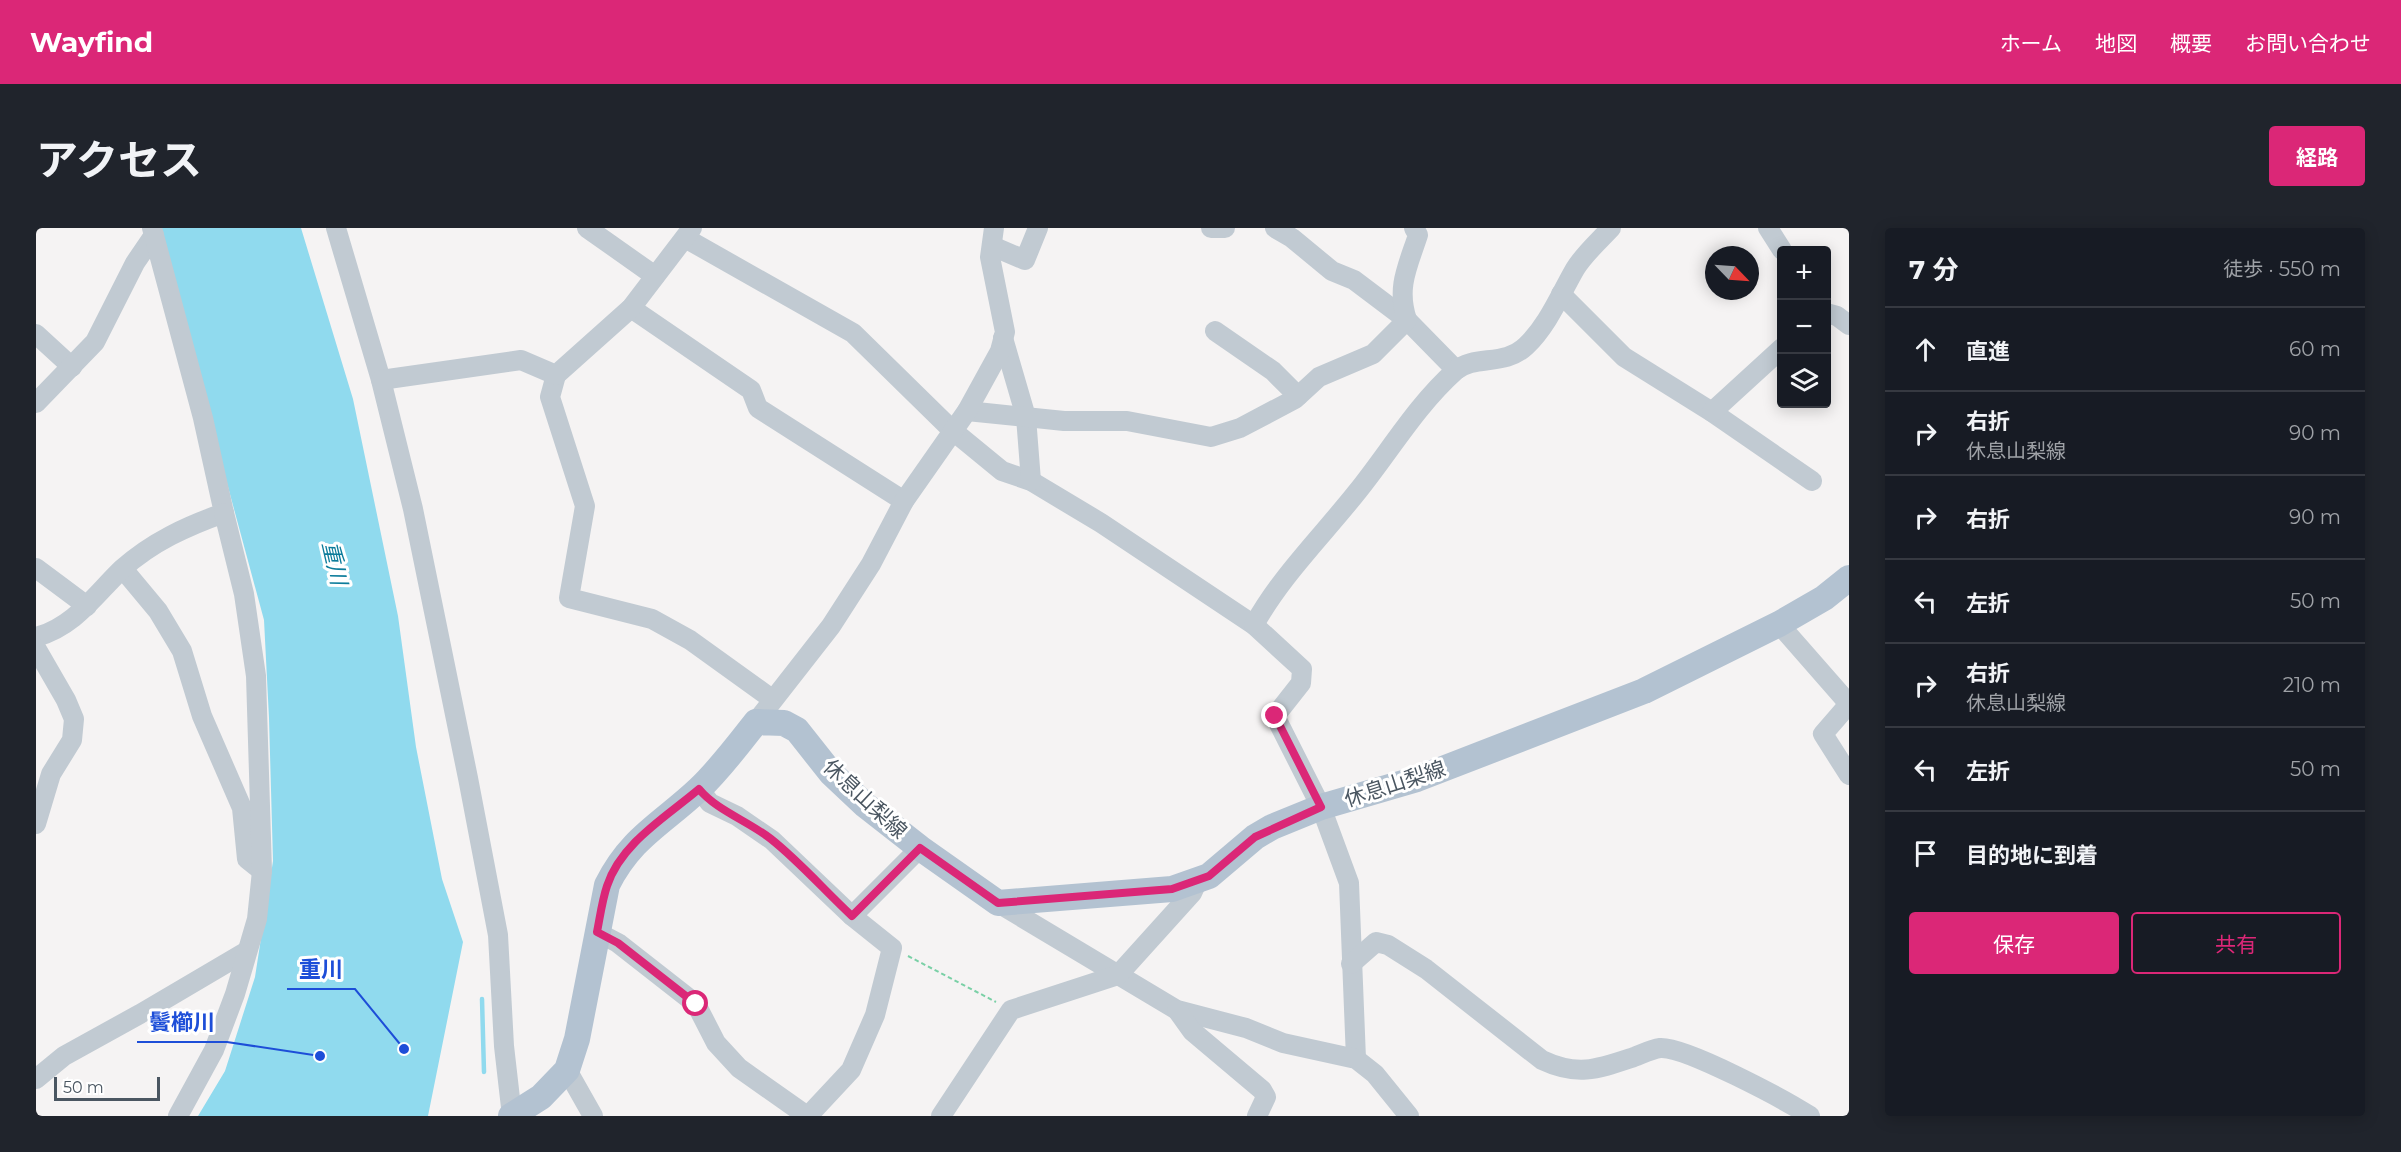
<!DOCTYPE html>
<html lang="ja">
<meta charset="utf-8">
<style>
:root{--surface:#171b24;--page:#20242c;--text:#f1f3f6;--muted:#9ea1a6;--line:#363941;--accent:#db2777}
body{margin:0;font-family:Montserrat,"Noto Sans JP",sans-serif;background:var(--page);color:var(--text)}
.controls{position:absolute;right:18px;top:18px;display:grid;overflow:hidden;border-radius:6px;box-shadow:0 3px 15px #0003}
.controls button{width:54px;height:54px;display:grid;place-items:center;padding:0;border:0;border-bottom:2px solid var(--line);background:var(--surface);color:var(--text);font:30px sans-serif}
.compass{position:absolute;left:1669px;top:18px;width:54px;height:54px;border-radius:50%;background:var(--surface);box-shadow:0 3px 15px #0003;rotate:115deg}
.scale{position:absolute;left:18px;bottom:15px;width:106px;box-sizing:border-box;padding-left:6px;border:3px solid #4a5661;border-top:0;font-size:16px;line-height:21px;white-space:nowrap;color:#4a5661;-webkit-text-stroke:4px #fff;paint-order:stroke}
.stop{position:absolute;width:18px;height:18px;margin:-14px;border:4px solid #db2777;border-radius:50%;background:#fff}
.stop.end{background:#db2777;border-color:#fff;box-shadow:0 2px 6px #0008}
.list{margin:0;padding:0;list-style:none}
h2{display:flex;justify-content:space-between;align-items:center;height:78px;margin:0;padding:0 24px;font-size:26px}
h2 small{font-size:20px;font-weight:400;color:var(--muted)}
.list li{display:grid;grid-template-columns:39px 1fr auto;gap:18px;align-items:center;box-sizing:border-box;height:84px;padding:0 24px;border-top:2px solid var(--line)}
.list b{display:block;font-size:22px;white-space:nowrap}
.list p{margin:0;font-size:20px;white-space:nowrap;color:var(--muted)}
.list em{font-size:20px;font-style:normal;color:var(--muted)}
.actions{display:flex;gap:12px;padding:18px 24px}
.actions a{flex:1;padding:14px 0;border:2px solid var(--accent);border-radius:6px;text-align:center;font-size:21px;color:var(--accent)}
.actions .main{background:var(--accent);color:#fff}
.icon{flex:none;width:33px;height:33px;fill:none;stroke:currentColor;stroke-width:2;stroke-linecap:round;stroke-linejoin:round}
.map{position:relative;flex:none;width:1813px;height:888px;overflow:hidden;border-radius:6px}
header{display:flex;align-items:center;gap:36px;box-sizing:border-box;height:84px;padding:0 30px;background:var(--accent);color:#fff}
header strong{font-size:28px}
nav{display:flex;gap:33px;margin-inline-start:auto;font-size:21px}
.intro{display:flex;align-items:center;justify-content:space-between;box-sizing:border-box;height:144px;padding:0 36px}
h1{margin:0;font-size:42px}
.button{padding:15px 27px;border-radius:6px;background:var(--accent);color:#fff;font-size:21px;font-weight:700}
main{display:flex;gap:36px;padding:0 36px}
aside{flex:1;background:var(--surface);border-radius:6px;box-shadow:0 3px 15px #0003}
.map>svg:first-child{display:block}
</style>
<header>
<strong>Wayfind</strong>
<nav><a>ホーム</a><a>地図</a><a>概要</a><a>お問い合わせ</a></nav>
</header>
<div class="intro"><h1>アクセス</h1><a class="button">経路</a></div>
<main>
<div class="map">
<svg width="1813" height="888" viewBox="0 0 1813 888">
<rect width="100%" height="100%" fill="#f5f3f3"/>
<polygon fill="#90daee" points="122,0 265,0 317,171 362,388 380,519 406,651 427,714 392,888 162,888 189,843 219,749 237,633 233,490 228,392"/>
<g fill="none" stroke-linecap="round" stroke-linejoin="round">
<polyline stroke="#90daee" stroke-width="4.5" points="446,771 448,844"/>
<polyline stroke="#7ad0a6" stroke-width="2" stroke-dasharray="4.5 3" stroke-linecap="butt" points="872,728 960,774"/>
<g stroke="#c1cad2" stroke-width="20">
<polyline points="300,0 345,152 377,281 432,550 462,707 468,818 476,888"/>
<polyline points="551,0 619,48"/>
<polyline points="1175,0 1189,0"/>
<polyline points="1239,0 1256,10 1296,43 1318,52 1371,92 1420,142"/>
<polyline points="1732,0 1746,22"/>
<polyline points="649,10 817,105 916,202 966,243 995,253 1065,295 1218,397 1266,441 1265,455 1239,488 1285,579 1313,655 1320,831"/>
<polyline points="956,18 989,32 1002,0"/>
<polyline points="1525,66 1588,129 1676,184 1776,253"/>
<polyline points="595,80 715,162 722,180 868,273"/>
<polyline points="1790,85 1801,88 1813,97"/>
<polyline points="1179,103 1237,143 1262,168"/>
<polyline points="0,106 36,139"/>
<polyline points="967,110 990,189 995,253"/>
<polyline points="520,147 514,169 549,278 533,370 616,391 654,412 736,471"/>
<polyline points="345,152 485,132 520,147 595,80 656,0"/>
<polyline points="0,175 59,114 99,35 118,7"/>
<path d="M931,183L1028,193H1091L1175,209L1204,200L1259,171L1283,149L1337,126L1371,92C1360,59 1372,38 1382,7L1378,0"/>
<polyline points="1676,184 1746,120"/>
<polyline points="0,340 51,378"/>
<polyline points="87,341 122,383 146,423 166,488 206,580 211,631 226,643"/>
<polyline points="1743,396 1813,476"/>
<path d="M1218,397C1245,348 1287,307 1321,264C1354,223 1380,178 1419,143C1439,126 1468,139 1490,118C1512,97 1524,67 1539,41C1548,26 1563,13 1575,0"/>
<path d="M0,409C38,399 59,367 86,341C116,314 151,298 188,285L167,190L116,0"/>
<polyline points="0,420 30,472 38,491 36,512 15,546 0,596"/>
<polyline points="1813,476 1787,506 1813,547"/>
<polyline points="720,494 795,398 835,336 868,273 931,183 964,123 969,104 954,29 958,0"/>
<polyline points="663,561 674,575 701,588 736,612 816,688 856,720 839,787 815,842 772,888"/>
<polyline points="962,675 1141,782 1210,800 1247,815 1320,831 1339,846 1373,888"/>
<polyline points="816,688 884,620"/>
<polyline points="561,704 582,715 660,776 680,815 703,840 771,888"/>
<path d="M1315,736L1340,714L1352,717L1390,741L1506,832C1542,849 1562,841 1598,829C1606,826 1616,821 1624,820C1649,818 1751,873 1774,888"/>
<polyline points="1141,782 1156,803 1226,862 1230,869 1221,888"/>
<polyline points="531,842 557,888"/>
<polyline points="0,851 28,828 104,786 211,723"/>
<polyline points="142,888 178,822 199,766 221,691 226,643 220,448 208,366 188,285"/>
<polyline points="905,888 975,782 1082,747 1156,665 1162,652"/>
</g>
<path stroke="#b3c2d1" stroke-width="26" d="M475,888L505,869L531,842L541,811L571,657C595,609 626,596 663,561C684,541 702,517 720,494L748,495L761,502L795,545L829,577L884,620L962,675L1136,661L1173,648L1219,609L1236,599L1285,579L1381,551L1608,463L1743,396L1788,370L1813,350"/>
</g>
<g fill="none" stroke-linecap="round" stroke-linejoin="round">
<path stroke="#db2777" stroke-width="8" d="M660,776L582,715L561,704C564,689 566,673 571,658C585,615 630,589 663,561C680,582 712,593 735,611C764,634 789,663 816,688L884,620L962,675L1136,661L1173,648L1219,609L1285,579L1239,488"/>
</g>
<g text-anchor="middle" stroke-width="6" stroke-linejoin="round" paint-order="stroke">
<g font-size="21" fill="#4a5661" stroke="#fff">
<text transform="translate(1359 556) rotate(-18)" y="7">休息山梨線</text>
<text transform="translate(829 571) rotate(43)" y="7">休息山梨線</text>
</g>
<g font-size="22" font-style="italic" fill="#0c7c9b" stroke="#fff">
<text transform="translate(299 335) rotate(77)" y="8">重川</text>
</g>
</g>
<path fill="none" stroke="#1d4ed8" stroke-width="2" d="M368 821L319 761H251M284 828L191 814H101"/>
<g fill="#1d4ed8" stroke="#fff" stroke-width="2">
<circle cx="368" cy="821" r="6"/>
<circle cx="284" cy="828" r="6"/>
</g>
<g font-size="22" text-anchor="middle" font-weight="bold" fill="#1d4ed8" stroke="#fff" stroke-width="6" stroke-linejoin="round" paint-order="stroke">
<text x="285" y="749">重川</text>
<text x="146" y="802">鬢櫛川</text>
</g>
</svg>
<div class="controls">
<button>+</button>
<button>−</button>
<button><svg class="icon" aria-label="layers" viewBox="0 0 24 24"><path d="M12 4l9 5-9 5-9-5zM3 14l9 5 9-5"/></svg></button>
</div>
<svg class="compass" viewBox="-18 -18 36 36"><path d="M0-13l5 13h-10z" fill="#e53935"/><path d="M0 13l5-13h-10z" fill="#9ea1a6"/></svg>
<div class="scale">50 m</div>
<div class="stop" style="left:660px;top:776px"></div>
<div class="stop end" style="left:1239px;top:488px"></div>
</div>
<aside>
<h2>7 分<small>徒歩 · 550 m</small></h2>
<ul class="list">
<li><svg class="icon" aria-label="ahead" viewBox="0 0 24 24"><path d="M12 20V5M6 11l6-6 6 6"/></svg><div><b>直進</b></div><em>60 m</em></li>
<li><svg class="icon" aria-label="right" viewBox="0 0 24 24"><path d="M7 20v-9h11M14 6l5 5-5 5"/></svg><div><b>右折</b><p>休息山梨線</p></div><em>90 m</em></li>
<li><svg class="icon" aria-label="right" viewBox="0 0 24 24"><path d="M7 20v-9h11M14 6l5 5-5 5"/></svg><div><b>右折</b></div><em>90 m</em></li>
<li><svg class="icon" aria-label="left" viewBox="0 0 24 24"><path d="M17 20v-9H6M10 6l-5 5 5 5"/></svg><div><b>左折</b></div><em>50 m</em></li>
<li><svg class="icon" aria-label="right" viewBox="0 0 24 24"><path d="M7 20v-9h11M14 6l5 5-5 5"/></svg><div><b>右折</b><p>休息山梨線</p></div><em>210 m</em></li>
<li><svg class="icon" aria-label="left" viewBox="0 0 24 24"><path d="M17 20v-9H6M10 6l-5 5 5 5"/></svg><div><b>左折</b></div><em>50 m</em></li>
<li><svg class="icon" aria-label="arrive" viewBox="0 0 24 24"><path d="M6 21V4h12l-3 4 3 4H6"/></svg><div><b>目的地に到着</b></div></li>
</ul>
<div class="actions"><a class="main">保存</a><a>共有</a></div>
</aside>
</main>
